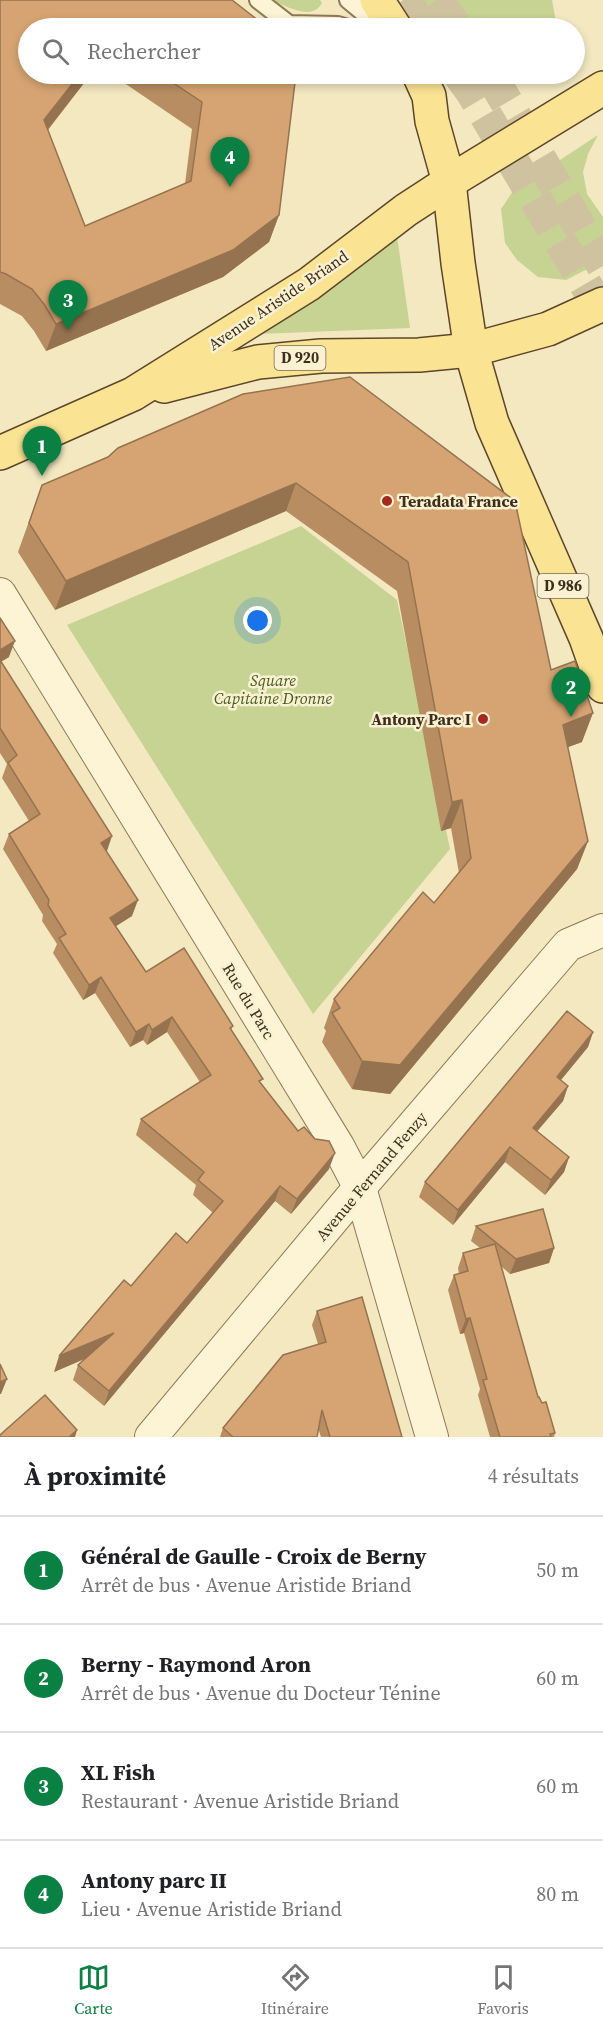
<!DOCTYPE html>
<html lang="fr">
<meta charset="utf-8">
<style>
:root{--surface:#fff;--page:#f6f6f6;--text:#202124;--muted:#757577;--line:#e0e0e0;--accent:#0b8043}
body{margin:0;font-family:"Source Serif 4",serif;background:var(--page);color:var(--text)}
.you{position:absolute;left:258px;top:621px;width:21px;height:21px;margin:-15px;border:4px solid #fff;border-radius:50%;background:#1a73e8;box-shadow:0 0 0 9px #1a73e833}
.badge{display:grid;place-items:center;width:39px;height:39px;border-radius:50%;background:var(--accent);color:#fff;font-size:20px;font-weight:700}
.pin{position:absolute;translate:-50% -50px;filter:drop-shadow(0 2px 3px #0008)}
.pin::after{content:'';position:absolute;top:32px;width:21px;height:18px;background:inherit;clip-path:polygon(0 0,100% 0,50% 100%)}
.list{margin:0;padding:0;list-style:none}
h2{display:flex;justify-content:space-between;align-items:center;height:78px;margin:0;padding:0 24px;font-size:26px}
h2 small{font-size:20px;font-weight:400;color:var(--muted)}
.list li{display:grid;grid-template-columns:39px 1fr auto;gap:18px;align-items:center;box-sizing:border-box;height:108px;padding:0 24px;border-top:2px solid var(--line)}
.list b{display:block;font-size:22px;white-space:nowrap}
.list p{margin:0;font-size:20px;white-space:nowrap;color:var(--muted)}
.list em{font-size:20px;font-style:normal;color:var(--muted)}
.icon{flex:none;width:33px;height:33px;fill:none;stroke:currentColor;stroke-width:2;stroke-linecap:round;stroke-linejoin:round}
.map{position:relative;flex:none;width:603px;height:1437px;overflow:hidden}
.search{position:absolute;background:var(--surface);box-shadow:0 3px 9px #0003;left:18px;right:18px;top:18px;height:66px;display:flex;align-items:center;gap:15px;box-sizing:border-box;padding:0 21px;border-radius:33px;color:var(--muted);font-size:22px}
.sheet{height:510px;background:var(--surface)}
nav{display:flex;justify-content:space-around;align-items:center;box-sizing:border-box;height:84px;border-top:2px solid var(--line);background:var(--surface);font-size:16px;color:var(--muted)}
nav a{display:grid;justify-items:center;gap:3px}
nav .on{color:var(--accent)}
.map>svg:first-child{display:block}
</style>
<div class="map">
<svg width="603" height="1437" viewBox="0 0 603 1437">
<rect width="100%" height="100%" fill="#f3e8c0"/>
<g fill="#c6d393">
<path d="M275,0H320L322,3C312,21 289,7 275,2Z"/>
<polygon points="412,0 552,0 557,28 428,28"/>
<polygon points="453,74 511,74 464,94"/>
<polygon points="598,135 588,154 583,172 587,194 603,217 603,261 566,280 538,277 517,260 505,243 501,209 513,191"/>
<polygon points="396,229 410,328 258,334"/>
<polygon points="301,526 397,600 450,849 313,1014 67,625"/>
</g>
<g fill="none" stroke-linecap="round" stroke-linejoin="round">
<g stroke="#cfc39f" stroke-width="33" stroke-dasharray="33 16" stroke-linecap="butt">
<polyline points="403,0 425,28"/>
<polyline points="436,0 457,28"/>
<polyline points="459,74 472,92 603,314"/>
<polyline points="490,74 603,266"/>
</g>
<defs>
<g id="lane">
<polyline points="258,0 289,24 338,25 348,28"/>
<polyline points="348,0 382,28"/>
</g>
<g id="street">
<polyline points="0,594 338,1146 360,1188 432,1437"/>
<polyline points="151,1437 350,1199 568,945 603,930"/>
</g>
<g id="primary">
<polyline points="377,0 395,28"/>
<polyline points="419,74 429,96 432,121 449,182 458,263 471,350 492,423 586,638 603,686"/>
<polyline points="164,386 258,362 321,356 419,355 471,350 548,329 603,304"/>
<polyline points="0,453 133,394 309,284 406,210 449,182 603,88"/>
</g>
</defs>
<use href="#lane" stroke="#8f7956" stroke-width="20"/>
<use href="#street" stroke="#8f7956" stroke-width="34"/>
<use href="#primary" stroke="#5c462a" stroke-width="36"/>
<use href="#lane" stroke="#fdf4d5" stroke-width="16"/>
<use href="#street" stroke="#fdf4d5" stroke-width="32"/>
<use href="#primary" stroke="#fbe394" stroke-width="33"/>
</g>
<g fill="#b88d62">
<polygon points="0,0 28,28 28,74 91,74 48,130 85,226 185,184 192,129 111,74 296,74 279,215 269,242 223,277 46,351 34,331 22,316 0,304"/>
<polygon points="243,394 551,670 582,742 568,747 588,841 577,869 390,1094 352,1089 322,1042 326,1031 324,1028 334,999 434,903 459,873 451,828 441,831 397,591 286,511 55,610 18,552 42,485 108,457"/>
<polygon points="0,618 9,657 1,662 107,851 106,851 132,916 116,926 146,972 233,1026 231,1030 261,1084 298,1131 329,1169 291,1214 275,1201 104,1406 73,1380 78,1365 86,1358 54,1372 131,1286 187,1243 213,1213 193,1195 196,1185 136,1135 141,1119 200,1082 167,1032 147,1045 143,1040 130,1047 95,993 83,1000 53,953 57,944 42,921 43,915 3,849 9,834 29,821 2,778 7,764 0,753"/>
<polygon points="593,1032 588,1047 561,1080 568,1086 563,1101 537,1131 569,1157 564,1172 545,1195 505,1162 453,1225 419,1197 425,1182"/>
<polygon points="476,1226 554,1248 549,1263 510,1274 501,1266 538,1397 542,1403 555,1433 554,1437 490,1437 478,1395 480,1389 464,1333 460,1334 448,1290 454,1275 459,1274 458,1268 463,1253 480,1248 471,1241"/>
<polygon points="317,1311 402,1437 321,1437 318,1428 317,1437 220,1437 223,1428 318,1344 312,1325"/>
</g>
<g fill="#967350">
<polygon points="80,74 91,74 34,147 44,120"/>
<polygon points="279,215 269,242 223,277 46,351 56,324"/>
<polygon points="296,483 286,511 55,610 66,581"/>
<polygon points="15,641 9,657 0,662 0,650"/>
<polygon points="593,713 582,742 552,753 563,725"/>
<polygon points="462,800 451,828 441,831 452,802"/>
<polygon points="112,836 107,851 95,858 101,843"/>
<polygon points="588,841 577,869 390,1094 352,1089 362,1061"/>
<polygon points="138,900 132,916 105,933 110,918"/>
<polygon points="101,977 95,993 83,1000 89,985"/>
<polygon points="172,1017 167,1032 147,1045 152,1030"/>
<polygon points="149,1024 143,1040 130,1047 136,1032"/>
<polygon points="593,1032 588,1047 551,1092 557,1077"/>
<polygon points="568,1086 563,1101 528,1142 533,1128"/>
<polygon points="510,1147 505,1162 453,1225 458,1210"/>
<polygon points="335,1153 329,1169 291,1214 297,1199"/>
<polygon points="569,1157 564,1172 545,1195 551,1180"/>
<polygon points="280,1186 275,1201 104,1406 109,1391"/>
<polygon points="554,1248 549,1263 510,1274 516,1259"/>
<polygon points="470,1318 464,1333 460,1334 466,1319"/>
<polygon points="114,1333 108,1349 54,1372 59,1356"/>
<polygon points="7,1379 1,1394 0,1394 0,1382"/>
<polygon points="77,1430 75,1437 69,1437"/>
</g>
<g fill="#d6a472" stroke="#967350" stroke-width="1.5">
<polygon points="0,0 232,0 268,28 28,28 28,74 80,74 44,120 85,226 191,181 202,102 160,74 296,74 279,215 233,250 56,324 44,304 32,289 6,274 0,272"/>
<polygon points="350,377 515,501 551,670 575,661 593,713 563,725 588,841 400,1065 362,1061 332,1013 340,1008 334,999 423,892 434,903 471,858 462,800 452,802 408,562 296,483 66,581 29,523 42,485 108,457 118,448 243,394"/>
<polygon points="0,618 15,641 0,650"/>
<polygon points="0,660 112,836 101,843 138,900 110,918 146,972 184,948 233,1026 230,1028 263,1079 259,1081 298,1131 304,1127 315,1139 329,1141 335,1153 297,1199 280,1186 109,1391 78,1365 114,1333 59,1356 124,1280 131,1286 176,1233 187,1243 223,1201 198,1180 204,1172 141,1119 211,1075 172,1017 152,1030 149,1024 136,1032 101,977 89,985 59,938 66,934 48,905 49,900 9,834 40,814 8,763 17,755 0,728"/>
<polygon points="567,1011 593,1032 557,1077 568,1086 533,1128 569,1157 551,1180 510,1147 458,1210 425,1182"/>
<polygon points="543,1209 554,1248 516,1259 476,1226"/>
<polygon points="495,1244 538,1397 539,1397 542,1403 546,1402 555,1433 550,1434 551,1437 500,1437 483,1380 487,1379 470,1318 466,1319 454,1275 468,1271 463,1253"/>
<polygon points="362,1297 402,1437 330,1437 322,1410 317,1437 233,1437 223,1428 283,1355 326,1342 317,1311"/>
<polygon points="0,1364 7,1379 0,1382"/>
<polygon points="45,1395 77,1430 69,1437 0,1437 0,1435"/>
</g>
<g fill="#a5291e" stroke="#f9f1d1" stroke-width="2">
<circle cx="387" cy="501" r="6"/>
<circle cx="483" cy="719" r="6"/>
</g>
<g text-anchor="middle" stroke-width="5" stroke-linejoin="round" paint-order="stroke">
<g fill="#f9f1d1" stroke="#756852" stroke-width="1.5">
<rect x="274.5" y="346" width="51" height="24" rx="4.5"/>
<rect x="537.5" y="574" width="51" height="24" rx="4.5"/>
</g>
<g font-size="15" font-weight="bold" fill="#3d2e1c">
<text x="300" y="363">D 920</text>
<text x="563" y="591">D 986</text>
</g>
<g font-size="16" fill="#3d2e1c" stroke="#f9f1d1">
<text transform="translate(278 300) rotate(-34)" y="6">Avenue Aristide Briand</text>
<text transform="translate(249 1001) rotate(59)" y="6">Rue du Parc</text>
<text transform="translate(371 1176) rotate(-50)" y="6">Avenue Fernand Fenzy</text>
</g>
<g font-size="16" font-weight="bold" fill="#3d2e1c" stroke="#f9f1d1" text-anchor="start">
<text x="399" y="507">Teradata France</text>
<text x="471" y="725" text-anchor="end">Antony Parc I</text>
</g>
<g font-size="16" font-style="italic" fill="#475b20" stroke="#f9f1d1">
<text x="273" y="686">Square<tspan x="273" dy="18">Capitaine Dronne</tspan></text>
</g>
</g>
</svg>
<div class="you"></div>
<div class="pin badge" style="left:42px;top:476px">1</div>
<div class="pin badge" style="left:571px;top:717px">2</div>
<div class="pin badge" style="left:68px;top:330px">3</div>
<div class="pin badge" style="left:230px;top:187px">4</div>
<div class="search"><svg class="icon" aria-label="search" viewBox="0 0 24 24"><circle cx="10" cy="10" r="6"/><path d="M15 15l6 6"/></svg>Rechercher</div>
</div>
<section class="sheet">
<h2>À proximité<small>4 résultats</small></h2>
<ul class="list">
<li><span class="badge">1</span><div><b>Général de Gaulle - Croix de Berny</b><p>Arrêt de bus · Avenue Aristide Briand</p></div><em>50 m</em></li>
<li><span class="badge">2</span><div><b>Berny - Raymond Aron</b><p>Arrêt de bus · Avenue du Docteur Ténine</p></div><em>60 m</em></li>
<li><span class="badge">3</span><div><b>XL Fish</b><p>Restaurant · Avenue Aristide Briand</p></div><em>60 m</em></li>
<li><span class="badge">4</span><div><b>Antony parc II</b><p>Lieu · Avenue Aristide Briand</p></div><em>80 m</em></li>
</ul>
</section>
<nav>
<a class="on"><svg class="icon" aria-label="map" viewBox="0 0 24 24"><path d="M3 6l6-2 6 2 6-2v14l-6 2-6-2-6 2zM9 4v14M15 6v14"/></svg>Carte</a>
<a><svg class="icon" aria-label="directions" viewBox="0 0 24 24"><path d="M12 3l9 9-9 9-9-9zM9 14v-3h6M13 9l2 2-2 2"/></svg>Itinéraire</a>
<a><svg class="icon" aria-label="saved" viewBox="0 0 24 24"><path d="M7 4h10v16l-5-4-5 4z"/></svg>Favoris</a>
</nav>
